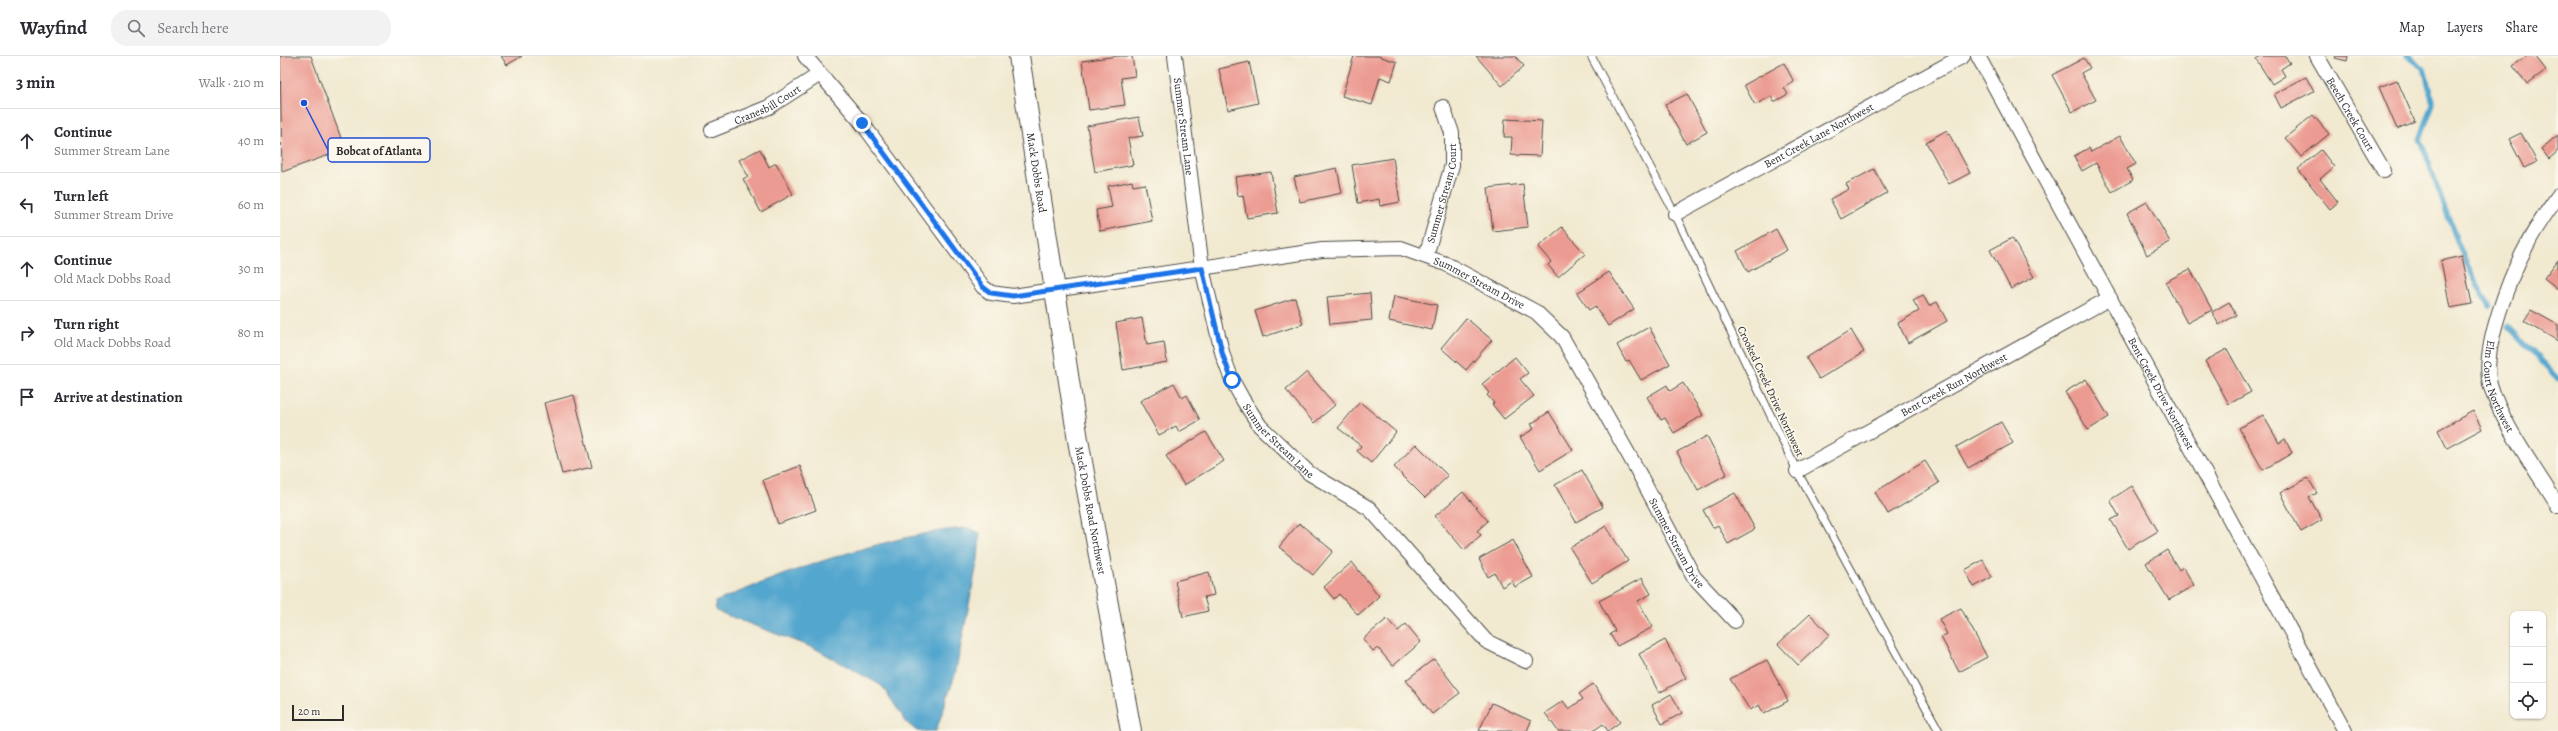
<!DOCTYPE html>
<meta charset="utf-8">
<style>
:root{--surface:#fff;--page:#f2f2f3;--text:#2b2b33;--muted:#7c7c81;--line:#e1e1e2}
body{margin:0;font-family:Alegreya,serif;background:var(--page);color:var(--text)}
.controls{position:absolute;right:12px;bottom:12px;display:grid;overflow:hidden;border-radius:8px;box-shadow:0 1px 3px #0004}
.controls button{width:36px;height:36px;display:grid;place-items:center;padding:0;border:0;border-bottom:1px solid var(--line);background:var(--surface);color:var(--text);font:20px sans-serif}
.scale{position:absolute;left:12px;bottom:10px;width:52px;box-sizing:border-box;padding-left:4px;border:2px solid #2b2b2b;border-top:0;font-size:11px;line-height:14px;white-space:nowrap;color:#2b2b2b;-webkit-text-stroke:3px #fbf7ec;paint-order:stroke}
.stop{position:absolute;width:12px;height:12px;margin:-9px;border:3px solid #1a73e8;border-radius:50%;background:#fff}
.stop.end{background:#1a73e8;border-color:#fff;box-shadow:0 1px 4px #0008}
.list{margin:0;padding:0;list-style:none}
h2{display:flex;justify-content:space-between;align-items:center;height:52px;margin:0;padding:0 16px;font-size:17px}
h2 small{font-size:13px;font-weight:400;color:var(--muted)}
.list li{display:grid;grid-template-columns:26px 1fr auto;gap:12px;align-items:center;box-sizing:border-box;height:64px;padding:0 16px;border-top:1px solid var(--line)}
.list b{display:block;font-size:15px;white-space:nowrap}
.list p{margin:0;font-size:13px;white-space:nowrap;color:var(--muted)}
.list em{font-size:13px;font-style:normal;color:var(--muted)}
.icon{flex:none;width:22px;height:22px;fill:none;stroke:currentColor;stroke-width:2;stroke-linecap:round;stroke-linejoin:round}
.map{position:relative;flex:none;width:2278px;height:675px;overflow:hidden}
header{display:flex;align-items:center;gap:24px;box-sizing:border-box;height:56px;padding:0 20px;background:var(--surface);border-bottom:1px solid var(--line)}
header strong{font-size:19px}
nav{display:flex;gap:22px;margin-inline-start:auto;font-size:14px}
.search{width:280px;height:36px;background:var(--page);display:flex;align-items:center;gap:10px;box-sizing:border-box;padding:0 14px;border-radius:16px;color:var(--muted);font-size:15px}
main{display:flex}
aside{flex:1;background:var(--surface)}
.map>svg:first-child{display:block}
</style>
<header>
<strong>Wayfind</strong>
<div class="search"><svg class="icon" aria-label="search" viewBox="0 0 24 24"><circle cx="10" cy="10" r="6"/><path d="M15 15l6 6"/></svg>Search here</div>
<nav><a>Map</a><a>Layers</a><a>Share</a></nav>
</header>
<main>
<aside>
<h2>3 min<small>Walk · 210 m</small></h2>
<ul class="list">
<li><svg class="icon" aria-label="ahead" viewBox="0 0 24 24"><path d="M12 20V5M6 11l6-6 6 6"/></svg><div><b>Continue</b><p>Summer Stream Lane</p></div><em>40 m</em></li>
<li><svg class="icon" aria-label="left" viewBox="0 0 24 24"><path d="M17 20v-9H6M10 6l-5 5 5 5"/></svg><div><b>Turn left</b><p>Summer Stream Drive</p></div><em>60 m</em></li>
<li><svg class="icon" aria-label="ahead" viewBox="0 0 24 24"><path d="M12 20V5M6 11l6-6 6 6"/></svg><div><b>Continue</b><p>Old Mack Dobbs Road</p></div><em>30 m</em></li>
<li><svg class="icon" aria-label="right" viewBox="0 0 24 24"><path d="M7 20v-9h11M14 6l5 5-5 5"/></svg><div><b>Turn right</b><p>Old Mack Dobbs Road</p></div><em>80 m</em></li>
<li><svg class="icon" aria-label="arrive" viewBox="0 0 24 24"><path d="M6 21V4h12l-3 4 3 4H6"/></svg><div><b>Arrive at destination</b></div></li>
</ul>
</aside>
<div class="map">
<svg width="2278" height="675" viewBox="0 0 2278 675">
<rect width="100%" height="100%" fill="#fbf7ec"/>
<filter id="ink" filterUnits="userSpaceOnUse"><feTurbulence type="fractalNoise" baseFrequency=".025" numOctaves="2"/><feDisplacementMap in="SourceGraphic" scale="8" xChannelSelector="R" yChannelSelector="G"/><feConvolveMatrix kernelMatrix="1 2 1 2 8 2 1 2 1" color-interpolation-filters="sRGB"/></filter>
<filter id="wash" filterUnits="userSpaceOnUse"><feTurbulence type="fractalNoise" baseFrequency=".012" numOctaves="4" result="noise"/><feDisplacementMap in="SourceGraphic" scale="16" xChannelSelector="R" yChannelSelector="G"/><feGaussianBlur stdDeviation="0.9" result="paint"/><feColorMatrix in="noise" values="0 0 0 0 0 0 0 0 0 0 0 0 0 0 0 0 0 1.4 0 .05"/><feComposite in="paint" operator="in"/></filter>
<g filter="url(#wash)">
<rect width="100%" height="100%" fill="#f1e9d0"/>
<path fill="#52a6ce" stroke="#3e687c" d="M689,472L700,477L698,503L675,619L656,675H637L627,667L602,630L536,593L436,555L435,546C496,520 556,498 620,483C644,478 665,473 689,472Z"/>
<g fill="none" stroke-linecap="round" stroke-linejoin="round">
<g stroke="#52a6ce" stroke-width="5">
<path d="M2127,0L2144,12L2153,48L2140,83C2162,139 2177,200 2210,250"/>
<polyline points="2228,270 2278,323"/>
</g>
</g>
<g id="blocks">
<g fill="#ec9b92">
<polygon points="0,0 31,0 65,93 2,116"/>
<polygon points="221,0 242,0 227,9"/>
<polygon points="837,0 852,0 855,20 841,22 845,49 809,54 802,5"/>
<polygon points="1074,0 1098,0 1117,6 1111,25 1100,21 1092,49 1062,40"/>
<polygon points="1196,0 1235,0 1244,10 1222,30"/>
<polygon points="1981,0 2005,0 2010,7 2001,13 2005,20 1992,28 1976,3"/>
<polygon points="2056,0 2068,0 2067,5 2055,2"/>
<polygon points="2247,0 2255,0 2266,14 2247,28 2233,10"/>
<polygon points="1804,2 1810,12 1801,17 1816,44 1792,56 1772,19"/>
<polygon points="969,6 978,47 948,54 939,13"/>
<polygon points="1504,7 1514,26 1504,32 1508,38 1494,46 1491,40 1475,49 1464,29"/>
<polygon points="2026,21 2034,35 2001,52 1994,38"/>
<polygon points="2117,24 2135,65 2117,73 2099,31"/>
<polygon points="1407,38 1427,76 1406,88 1385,49"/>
<polygon points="2033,59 2049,78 2021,101 2005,82"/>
<polygon points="859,61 863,80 848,82 853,109 815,116 807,70"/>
<polygon points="1225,63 1262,65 1260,100 1231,99 1232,81 1224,81"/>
<polygon points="1667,74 1690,117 1669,128 1646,86"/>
<polygon points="2241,77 2257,106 2244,112 2229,83"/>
<polygon points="2278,79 2278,95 2269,103 2261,93"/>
<polygon points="1840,80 1856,108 1847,113 1853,124 1832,136 1816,107 1802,115 1794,100 1809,92 1811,96"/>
<polygon points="480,93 489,111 496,107 513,138 481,156 463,123 468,120 459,104"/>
<polygon points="2041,94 2054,111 2040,123 2058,146 2050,153 2018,113"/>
<polygon points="1113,102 1120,146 1100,150 1099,143 1078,147 1072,109"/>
<polygon points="1057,112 1062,137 1020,146 1014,121"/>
<polygon points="1594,113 1607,137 1561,163 1550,143 1569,133 1566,128"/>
<polygon points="991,116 998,157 967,162 963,139 958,140 955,121"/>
<polygon points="852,125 853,130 865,128 872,165 820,175 816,154 832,151 828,130"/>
<polygon points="1243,128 1248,171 1213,175 1208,132"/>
<polygon points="1867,146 1890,186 1867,199 1847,157"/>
<polygon points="1282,171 1305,198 1278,221 1268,209 1271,206 1258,191"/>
<polygon points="1496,173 1507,194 1468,216 1457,195"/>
<polygon points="1732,182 1754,221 1731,233 1710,194"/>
<polygon points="2182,200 2192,248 2170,252 2161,205"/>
<polygon points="2278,204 2278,233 2264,222"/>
<polygon points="1910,213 1932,254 1907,267 1885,226"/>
<polygon points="1329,216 1354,253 1328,270 1315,250 1309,254 1297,237"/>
<polygon points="1090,237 1092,264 1050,268 1047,241"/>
<polygon points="1643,239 1649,250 1657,246 1667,265 1628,287 1618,267 1639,255 1633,244"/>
<polygon points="1114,240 1157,249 1152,274 1109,265"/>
<polygon points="1015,242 1023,268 983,281 975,255"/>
<polygon points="1949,246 1956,259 1939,269 1932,256"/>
<polygon points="2251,254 2278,269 2278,285 2244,265"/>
<polygon points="862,262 867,289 884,286 887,306 843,314 836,267"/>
<polygon points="1186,262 1212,284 1186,314 1161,292"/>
<polygon points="1369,271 1390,308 1361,324 1349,304 1346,306 1337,289"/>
<polygon points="1571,274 1584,296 1539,323 1526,302"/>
<polygon points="1947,293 1971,336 1949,348 1925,305"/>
<polygon points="1235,301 1248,317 1240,323 1254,340 1224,363 1212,348 1214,347 1207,339 1209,337 1202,328"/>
<polygon points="1027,316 1055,349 1034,367 1006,334"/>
<polygon points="1806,323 1829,361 1808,374 1785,336"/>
<polygon points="894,327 902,342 907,339 920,364 899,376 896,370 879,379 860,345"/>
<polygon points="1403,327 1423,359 1394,377 1385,362 1381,364 1367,341 1387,329 1390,335"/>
<polygon points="294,339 312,411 282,418 264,347"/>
<polygon points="1080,346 1116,376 1091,407 1077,395 1081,390 1058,372"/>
<polygon points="2193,355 2202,373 2167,392 2158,374"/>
<polygon points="1269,356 1293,394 1260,414 1240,381 1254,373 1251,368"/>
<polygon points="1983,359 1999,387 2005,383 2012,397 1983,414 1959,372"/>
<polygon points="1721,366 1733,387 1688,412 1676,391"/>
<polygon points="926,376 944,405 904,429 886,400"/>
<polygon points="1427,380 1447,418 1418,434 1397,396"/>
<polygon points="1136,388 1168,420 1145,442 1114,411"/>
<polygon points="1645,405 1659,427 1608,458 1595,436"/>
<polygon points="520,410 536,454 498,468 483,424"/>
<polygon points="1302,414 1323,451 1296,466 1275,429"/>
<polygon points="2028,422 2037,437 2029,441 2042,464 2021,476 2000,437"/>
<polygon points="1852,430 1878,475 1848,493 1831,464 1839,460 1830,444"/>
<polygon points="1183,436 1208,465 1197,475 1201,479 1184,494 1155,460"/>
<polygon points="1455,437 1475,473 1448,488 1438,469 1433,472 1423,454"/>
<polygon points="1019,467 1053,495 1033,519 999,491"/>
<polygon points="1326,470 1348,505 1312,527 1290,492"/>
<polygon points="1233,484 1253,521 1235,531 1232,525 1222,531 1215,517 1208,521 1199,503"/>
<polygon points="1887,494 1899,514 1903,511 1914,529 1889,544 1866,507"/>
<polygon points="1703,504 1712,521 1694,531 1685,514"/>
<polygon points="1072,506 1099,540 1078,559 1059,538 1054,543 1044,531"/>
<polygon points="929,516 934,539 924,541 928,555 903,561 895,525"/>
<polygon points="1362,522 1371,538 1358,545 1373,571 1337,590 1330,578 1335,575 1319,545"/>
<polygon points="1681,552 1707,601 1679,616 1661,581 1667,578 1659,563"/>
<polygon points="1530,558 1550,579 1518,609 1498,588"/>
<polygon points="1107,563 1118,575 1126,568 1141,586 1113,610 1098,592 1093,595 1083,583"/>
<polygon points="1385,584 1406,622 1379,637 1359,598"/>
<polygon points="1154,603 1180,637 1152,658 1126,624"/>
<polygon points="1487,604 1508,645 1484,658 1479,649 1470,654 1450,623"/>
<polygon points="1313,628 1340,666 1328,675 1323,668 1313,675 1278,675 1265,657 1283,645 1289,653 1303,643 1299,638"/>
<polygon points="1391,638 1402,657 1382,668 1372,649"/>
<polygon points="1212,647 1251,665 1247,675 1199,675"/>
</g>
</g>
</g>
<g filter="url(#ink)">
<use href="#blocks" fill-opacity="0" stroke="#494844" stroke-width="1"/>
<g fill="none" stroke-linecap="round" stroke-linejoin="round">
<defs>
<polyline id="lane" points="1311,0 1395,158 1517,415 1659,675"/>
<g id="street">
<path id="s1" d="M525,0L582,67L703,231L711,237L733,240L1042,194L1121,192L1166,208L1256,256L1282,281L1354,408L1414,521L1455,565"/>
<path id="s2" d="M895,0L922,212L943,300L952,324L963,344L980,370L1029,417L1090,453L1206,585L1246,605"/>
<path id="s3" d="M1698,0L2065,675"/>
<path id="s4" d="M2037,0L2104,115"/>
<path id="s5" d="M432,74L489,51L540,18"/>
<path id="s6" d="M2278,140C2267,156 2255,172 2247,189C2230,220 2201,294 2210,328C2221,367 2257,415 2278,450"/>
<path id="s7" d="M1395,158L1683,0"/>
<path id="s8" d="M1146,200L1172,109V77L1163,51"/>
<path id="s9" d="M1517,415L1830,242"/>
</g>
<g id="secondary">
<path id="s10" d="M739,0L798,384L851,675"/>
</g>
</defs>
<use href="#lane" stroke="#494844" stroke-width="9"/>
<use href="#street" stroke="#494844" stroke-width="16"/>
<use href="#secondary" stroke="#494844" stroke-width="22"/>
<use href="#lane" stroke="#fff" stroke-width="7"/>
<use href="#street" stroke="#fff" stroke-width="14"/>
<use href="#secondary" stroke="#fff" stroke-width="20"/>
</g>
</g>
<g fill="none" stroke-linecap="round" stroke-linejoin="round" filter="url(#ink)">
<polyline stroke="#1a73e8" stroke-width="5" points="582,67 703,231 711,237 733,240 922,212 943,300 952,324"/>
</g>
<g text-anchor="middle" stroke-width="3.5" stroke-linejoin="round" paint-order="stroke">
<g font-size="11" fill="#2b2b2b" stroke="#fbf7ec">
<text dy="4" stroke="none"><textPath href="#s5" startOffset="61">Cranesbill Court</textPath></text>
<text dy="4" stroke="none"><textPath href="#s4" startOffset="67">Beech Creek Court</textPath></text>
<text dy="4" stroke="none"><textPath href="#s2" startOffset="71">Summer Stream Lane</textPath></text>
<text dy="4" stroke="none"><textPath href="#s7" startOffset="164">Bent Creek Lane Northwest</textPath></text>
<text dy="4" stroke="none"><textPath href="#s10" startOffset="118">Mack Dobbs Road</textPath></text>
<text dy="4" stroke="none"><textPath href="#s8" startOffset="65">Summer Stream Court</textPath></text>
<text dy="4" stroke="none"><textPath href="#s1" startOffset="801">Summer Stream Drive</textPath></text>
<text dy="4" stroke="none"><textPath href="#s9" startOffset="179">Bent Creek Run Northwest</textPath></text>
<text dy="4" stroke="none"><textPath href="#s6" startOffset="208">Elm Court Northwest</textPath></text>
<text transform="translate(1491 335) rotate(65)" y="4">Crooked Creek Drive Northwest</text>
<text dy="4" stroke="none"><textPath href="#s3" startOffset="384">Bent Creek Drive Northwest</textPath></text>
<text dy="4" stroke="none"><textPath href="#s2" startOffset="407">Summer Stream Lane</textPath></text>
<text dy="4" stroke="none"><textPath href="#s10" startOffset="460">Mack Dobbs Road Northwest</textPath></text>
<text dy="4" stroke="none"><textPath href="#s1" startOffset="1137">Summer Stream Drive</textPath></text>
</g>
</g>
<path fill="none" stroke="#1d4ed8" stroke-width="1.5" d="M24 47L48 94"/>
<circle fill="#1d4ed8" stroke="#fbf7ec" stroke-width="1.5" cx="24" cy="47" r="4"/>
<rect fill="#fbf7ec" stroke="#1d4ed8" stroke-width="1.5" x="48" y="82" width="102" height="24" rx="4"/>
<g font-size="12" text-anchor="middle" font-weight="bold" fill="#2b2b2b">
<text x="99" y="99">Bobcat of Atlanta</text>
</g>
</svg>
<div class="controls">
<button>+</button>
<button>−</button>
<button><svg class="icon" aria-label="locate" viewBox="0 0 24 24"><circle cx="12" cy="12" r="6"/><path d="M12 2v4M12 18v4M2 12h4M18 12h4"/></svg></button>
</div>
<div class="scale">20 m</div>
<div class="stop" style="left:952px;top:324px"></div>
<div class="stop end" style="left:582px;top:67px"></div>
</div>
</main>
